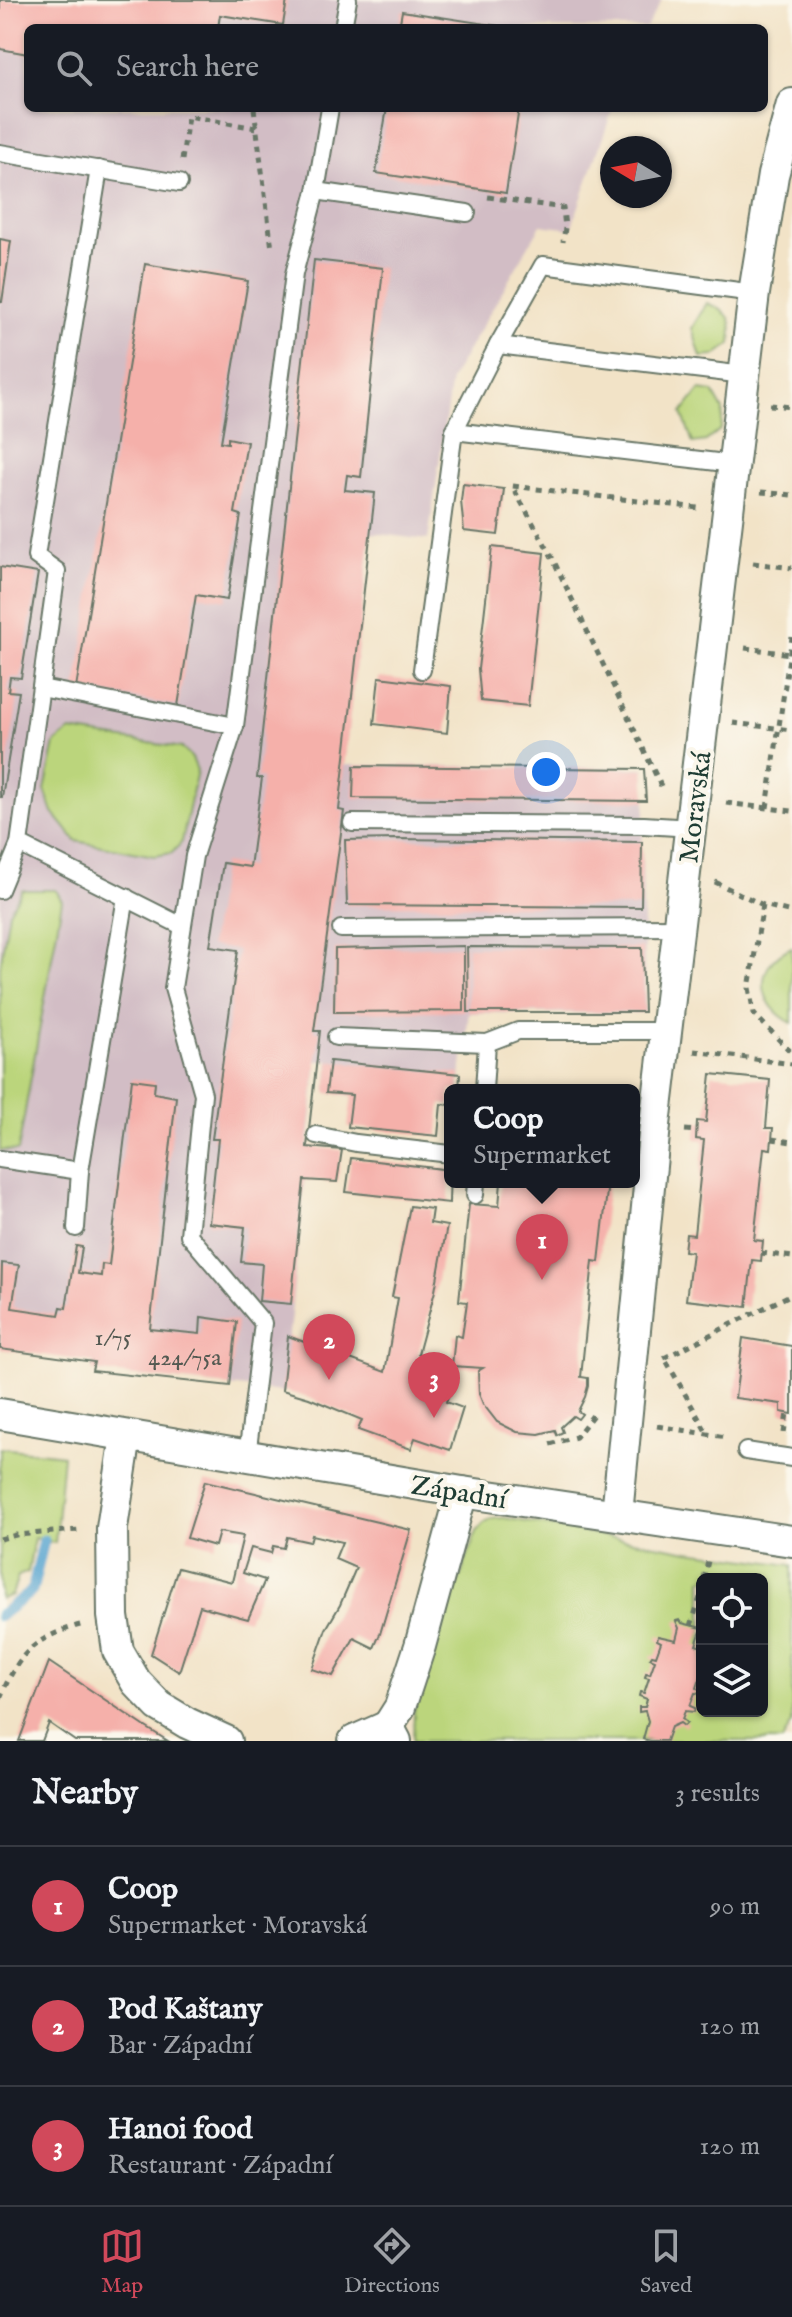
<!DOCTYPE html>
<meta charset="utf-8">
<style>
:root{--surface:#171b24;--page:#20242c;--text:#f1f3f6;--muted:#9ea1a6;--line:#363941;--accent:#d1495b}
body{margin:0;font-family:"IM FELL English",serif;background:var(--page);color:var(--text)}
.controls{position:absolute;right:24px;bottom:24px;display:grid;overflow:hidden;border-radius:12px;box-shadow:0 2px 6px #0004}
.controls button{width:72px;height:72px;display:grid;place-items:center;padding:0;border:0;border-bottom:2px solid var(--line);background:var(--surface);color:var(--text);font:40px sans-serif}
.compass{position:absolute;left:600px;top:136px;width:72px;height:72px;border-radius:50%;background:var(--surface);box-shadow:0 2px 6px #0004;rotate:280deg}
.you{position:absolute;left:546px;top:772px;width:28px;height:28px;margin:-20px;border:6px solid #fff;border-radius:50%;background:#1a73e8;box-shadow:0 0 0 12px #1a73e833}
.badge{display:grid;place-items:center;width:52px;height:52px;border-radius:50%;background:var(--accent);color:#fff;font-size:26px;font-weight:700}
.pin{position:absolute;translate:-50% -66px;filter:drop-shadow(0 2px 4px #0008)}
.pin::after{content:'';position:absolute;top:42px;width:28px;height:24px;background:inherit;clip-path:polygon(0 0,100% 0,50% 100%)}
.popup{position:absolute;left:444px;top:1084px;width:196px;height:104px;box-sizing:border-box;display:grid;place-content:center;border-radius:12px;background:var(--surface);filter:drop-shadow(0 2px 6px #0005);font-size:26px;white-space:nowrap;color:var(--muted)}
.popup b{font-size:30px;color:var(--text)}
.popup::after{content:'';position:absolute;left:50%;top:100%;margin-left:-16px;border:16px solid transparent;border-top-color:var(--surface)}
.list{margin:0;padding:0;list-style:none}
h2{display:flex;justify-content:space-between;align-items:center;height:104px;margin:0;padding:0 32px;font-size:34px}
h2 small{font-size:26px;font-weight:400;color:var(--muted)}
.list li{display:grid;grid-template-columns:52px 1fr auto;gap:24px;align-items:center;box-sizing:border-box;height:120px;padding:0 32px;border-top:2px solid var(--line)}
.list b{display:block;font-size:30px;white-space:nowrap}
.list p{margin:0;font-size:26px;white-space:nowrap;color:var(--muted)}
.list em{font-size:26px;font-style:normal;color:var(--muted)}
.icon{flex:none;width:44px;height:44px;fill:none;stroke:currentColor;stroke-width:2;stroke-linecap:round;stroke-linejoin:round}
.map{position:relative;flex:none;width:792px;height:1741px;overflow:hidden}
.search{position:absolute;background:var(--surface);box-shadow:0 2px 6px #0004;left:24px;right:24px;top:24px;height:88px;display:flex;align-items:center;gap:20px;box-sizing:border-box;padding:0 28px;border-radius:12px;color:var(--muted);font-size:30px}
.sheet{height:464px;background:var(--surface)}
nav{display:flex;justify-content:space-around;align-items:center;box-sizing:border-box;height:112px;border-top:2px solid var(--line);background:var(--surface);font-size:22px;color:var(--muted)}
nav a{display:grid;justify-items:center;gap:4px}
nav .on{color:var(--accent)}
.map>svg:first-child{display:block}
</style>
<div class="map">
<svg width="792" height="1741" viewBox="0 0 792 1741">
<rect width="100%" height="100%" fill="#fbf7ec"/>
<filter id="ink" filterUnits="userSpaceOnUse"><feTurbulence type="fractalNoise" baseFrequency=".0125" numOctaves="2"/><feDisplacementMap in="SourceGraphic" scale="16" xChannelSelector="R" yChannelSelector="G"/><feConvolveMatrix kernelMatrix="1 2 1 2 8 2 1 2 1" color-interpolation-filters="sRGB"/></filter>
<filter id="wash" filterUnits="userSpaceOnUse"><feTurbulence type="fractalNoise" baseFrequency=".006" numOctaves="4" result="noise"/><feDisplacementMap in="SourceGraphic" scale="32" xChannelSelector="R" yChannelSelector="G"/><feGaussianBlur stdDeviation="1.8" result="paint"/><feColorMatrix in="noise" values="0 0 0 0 0 0 0 0 0 0 0 0 0 0 0 0 0 1.4 0 .05"/><feComposite in="paint" operator="in"/></filter>
<g filter="url(#wash)">
<rect width="100%" height="100%" fill="#f2e3c7"/>
<polygon fill="#d2bdc5" points="0,0 662,0 646,28 28,28 28,108 613,108 571,229 541,225 451,379 428,540 371,533 344,765 644,768 646,802 642,843 645,1013 469,1013 459,1090 450,1090 450,1105 326,1093 329,1061 317,1061 283,1392 92,1371 93,1361 0,1349"/>
<g fill="#bbd57b" stroke="#6d8958" stroke-width="2" fill-rule="evenodd">
<path d="M707,303C731,313 734,319 731,344L714,356L701,357L692,328Z"/>
<polygon points="700,390 713,392 723,410 721,429 706,441 693,443 682,413"/>
<polygon points="70,731 182,748 192,758 197,770 182,842 172,853 154,856 76,841 53,813 45,790 55,743"/>
<polygon points="22,890 56,890 62,901 18,1151 0,1150 0,966 9,912"/>
<path d="M792,947V1023C756,1005 753,964 792,947Z"/>
<polygon points="0,1448 63,1455 55,1543 34,1538 28,1572 18,1576 12,1595 0,1599"/>
<path d="M505,1518L689,1551L792,1565V1723L782,1741H413L414,1711L420,1689L475,1536C481,1522 489,1517 505,1518ZM702,1579H762V1711H702Z"/>
</g>
<g fill="none" stroke-linecap="round" stroke-linejoin="round">
<polyline stroke="#56a4d0" stroke-width="11" points="0,1615 32,1591 44,1540"/>
</g>
<g id="blocks">
<g fill="#f5b0aa">
<polygon points="0,0 287,0 283,25 220,15 218,28 28,28 28,54 0,49"/>
<polygon points="402,11 499,26 499,28 399,28"/>
<polygon points="387,108 519,108 506,193 376,173"/>
<polygon points="0,239 11,241 2,302 0,302"/>
<polygon points="314,260 383,268 361,477 347,475 345,490 375,493 339,810 344,811 314,1031 320,1031 307,1147 342,1150 337,1182 304,1180 291,1304 259,1301 262,1264 241,1262 245,1227 209,1223 218,1139 212,1139 238,950 210,946 223,863 250,867 262,778 257,778"/>
<polygon points="145,264 248,281 221,442 228,443 228,438 247,442 235,513 241,515 227,600 196,595 178,706 76,688"/>
<polygon points="463,484 504,489 498,535 464,531 461,501"/>
<polygon points="492,547 544,553 528,706 481,701 478,669"/>
<polygon points="0,567 38,573 21,678 10,677 8,691 19,692 2,797 0,797"/>
<polygon points="379,677 451,686 447,733 374,724"/>
<polygon points="354,766 644,769 646,801 353,798"/>
<polygon points="396,839 642,842 641,907 347,905 345,840"/>
<polygon points="464,946 464,1011 334,1012 335,949"/>
<polygon points="467,947 642,948 644,1012 468,1012"/>
<polygon points="330,1061 460,1074 459,1090 450,1090 450,1105 441,1104 438,1136 348,1127 352,1095 326,1093"/>
<polygon points="711,1074 770,1080 766,1128 773,1128 772,1139 771,1149 764,1148 754,1240 763,1241 761,1261 752,1260 747,1307 686,1300 692,1252 684,1251 686,1234 694,1235 704,1140 696,1139 697,1121 706,1122"/>
<polygon points="132,1079 155,1082 154,1093 176,1097 150,1329 200,1334 201,1317 237,1322 230,1386 92,1371 94,1362 0,1349 2,1263 19,1265 12,1308 59,1315 61,1307 66,1308 76,1246 82,1247 78,1273 101,1276 102,1264 109,1265"/>
<polygon points="351,1158 450,1170 449,1203 346,1192"/>
<polygon points="501,1182 608,1182 599,1262 593,1261 581,1377 588,1378 588,1386 585,1397 578,1411 582,1414 578,1419 573,1416 561,1427 563,1432 557,1435 555,1430 539,1434 517,1432 497,1422 483,1404 479,1394 478,1371 483,1368 452,1366 455,1335 462,1337 467,1302 459,1301 469,1204 499,1206"/>
<polygon points="410,1206 432,1209 430,1223 447,1226 435,1291 418,1354 436,1360 431,1375 453,1383 446,1402 463,1408 450,1450 415,1438 411,1449 358,1430 362,1420 309,1398 282,1390 288,1336 385,1372 398,1298 392,1297"/>
<polygon points="743,1338 792,1346 792,1414 781,1412 781,1404 735,1398"/>
<polygon points="205,1481 411,1530 380,1634 374,1648 354,1638 333,1676 312,1669 326,1629 340,1605 356,1568 335,1559 342,1542 312,1535 310,1542 287,1537 284,1548 273,1546 271,1553 251,1548 243,1573 265,1580 248,1619 200,1606 179,1672 151,1654 178,1568 232,1582 243,1536 219,1532 215,1546 187,1538"/>
<polygon points="680,1620 682,1623 702,1628 696,1645 702,1647 702,1673 697,1688 701,1690 700,1694 695,1693 690,1706 695,1708 694,1712 685,1711 682,1719 687,1723 684,1726 680,1723 671,1727 666,1741 650,1741 643,1739 648,1721 645,1711 639,1712 639,1707 645,1707 647,1699 639,1696 640,1692 644,1693 649,1678 645,1677 646,1673 650,1674 655,1660 650,1658 652,1655 656,1656 661,1642 657,1640 658,1636 676,1640 679,1628 676,1621"/>
<polygon points="49,1662 144,1726 168,1741 75,1741 49,1723 42,1741 19,1741"/>
</g>
</g>
</g>
<g filter="url(#ink)">
<use href="#blocks" fill-opacity="0" stroke="#697767" stroke-width="2"/>
<g fill="none" stroke-linecap="round" stroke-linejoin="round">
<defs>
<g id="service">
<polyline points="343,28 348,0"/>
<polyline points="0,153 179,183"/>
<polyline points="99,169 36,556 57,571 19,844 182,926"/>
<polyline points="316,191 467,213"/>
<polyline points="498,345 744,375"/>
<polyline points="454,431 734,464"/>
<polyline points="422,670 454,431 498,345 543,265 754,293"/>
<polyline points="41,688 235,726"/>
<polyline points="352,823 644,825 692,828"/>
<polyline points="0,890 19,844"/>
<polyline points="341,929 680,927"/>
<polyline points="336,1037 487,1043 518,1031 666,1031"/>
<polyline points="484,1090 487,1043"/>
<polyline points="316,1135 356,1143 450,1154"/>
<polyline points="0,1159 80,1171"/>
<polyline points="475,1195 476,1182"/>
<polyline points="76,1228 80,1171 126,897"/>
<polyline points="746,1451 792,1458"/>
<polyline points="247,1457 263,1323 189,1235 203,1094 173,988 194,856 235,726 294,274 316,191 330,108"/>
</g>
<g id="minor">
<polyline points="0,1414 462,1492 792,1541"/>
<polyline points="126,1436 112,1528 113,1616 118,1651 136,1682 159,1706 187,1723 226,1741"/>
<polyline points="617,1514 655,1125 754,293 773,175 792,104"/>
<polyline points="354,1741 388,1726"/>
<polyline points="396,1741 388,1726 400,1707 420,1646 462,1492"/>
</g>
</defs>
<use href="#service" stroke="#697767" stroke-width="20"/>
<use href="#minor" stroke="#697767" stroke-width="34"/>
<g stroke="#697767" stroke-width="5" stroke-dasharray="6 6" stroke-linecap="butt">
<polyline points="254,108 272,249"/>
<polyline points="182,160 188,116 256,128"/>
<polyline points="488,197 563,208 565,228 563,242"/>
<polyline points="770,405 792,407"/>
<polyline points="761,492 792,495"/>
<polyline points="753,563 792,568"/>
<polyline points="745,648 791,654"/>
<polyline points="733,723 792,730"/>
<polyline points="661,786 550,553 512,486 698,508"/>
<polyline points="726,803 792,811"/>
<polyline points="767,808 792,637"/>
<polyline points="715,882 763,905 792,912"/>
<polyline points="763,905 749,988 754,1014 792,1053"/>
<polyline points="694,1051 792,1064"/>
<polyline points="685,1130 697,1131"/>
<polyline points="772,1139 792,1142"/>
<polyline points="761,1253 792,1257"/>
<polyline points="664,1358 792,1294"/>
<polyline points="667,1362 707,1433"/>
<polyline points="657,1426 726,1437"/>
<polyline points="784,1433 787,1413"/>
<polyline points="550,1444 576,1437 593,1415"/>
<polyline points="0,1539 16,1535 79,1530"/>
<polyline points="704,1579 708,1561"/>
<polyline points="691,1626 702,1591"/>
<path d="M0,1698C20,1651 35,1637 84,1624"/>
</g>
<use href="#service" stroke="#fff" stroke-width="16"/>
<use href="#minor" stroke="#fff" stroke-width="30"/>
</g>
</g>
<g text-anchor="middle" stroke-width="8" stroke-linejoin="round" paint-order="stroke">
<g font-size="24" fill="#545a52">
<text x="113" y="1345">1/75</text>
<text x="185" y="1365">424/75a</text>
</g>
<g font-size="28" fill="#1f3d34" stroke="#fbf7ec">
<text transform="translate(694 807) rotate(-83)" y="10">Moravská</text>
<text transform="translate(459 1491) rotate(9)" y="10">Západní</text>
</g>
</g>
</svg>
<div class="controls">
<button><svg class="icon" aria-label="locate" viewBox="0 0 24 24"><circle cx="12" cy="12" r="6"/><path d="M12 2v4M12 18v4M2 12h4M18 12h4"/></svg></button>
<button><svg class="icon" aria-label="layers" viewBox="0 0 24 24"><path d="M12 4l9 5-9 5-9-5zM3 14l9 5 9-5"/></svg></button>
</div>
<svg class="compass" viewBox="-18 -18 36 36"><path d="M0-13l5 13h-10z" fill="#e53935"/><path d="M0 13l5-13h-10z" fill="#9ea1a6"/></svg>
<div class="you"></div>
<div class="pin badge" style="left:542px;top:1280px">1</div>
<div class="popup"><b>Coop</b>Supermarket</div>
<div class="pin badge" style="left:329px;top:1380px">2</div>
<div class="pin badge" style="left:434px;top:1418px">3</div>
<div class="search"><svg class="icon" aria-label="search" viewBox="0 0 24 24"><circle cx="10" cy="10" r="6"/><path d="M15 15l6 6"/></svg>Search here</div>
</div>
<section class="sheet">
<h2>Nearby<small>3 results</small></h2>
<ul class="list">
<li><span class="badge">1</span><div><b>Coop</b><p>Supermarket · Moravská</p></div><em>90 m</em></li>
<li><span class="badge">2</span><div><b>Pod Kaštany</b><p>Bar · Západní</p></div><em>120 m</em></li>
<li><span class="badge">3</span><div><b>Hanoi food</b><p>Restaurant · Západní</p></div><em>120 m</em></li>
</ul>
</section>
<nav>
<a class="on"><svg class="icon" aria-label="map" viewBox="0 0 24 24"><path d="M3 6l6-2 6 2 6-2v14l-6 2-6-2-6 2zM9 4v14M15 6v14"/></svg>Map</a>
<a><svg class="icon" aria-label="directions" viewBox="0 0 24 24"><path d="M12 3l9 9-9 9-9-9zM9 14v-3h6M13 9l2 2-2 2"/></svg>Directions</a>
<a><svg class="icon" aria-label="saved" viewBox="0 0 24 24"><path d="M7 4h10v16l-5-4-5 4z"/></svg>Saved</a>
</nav>
